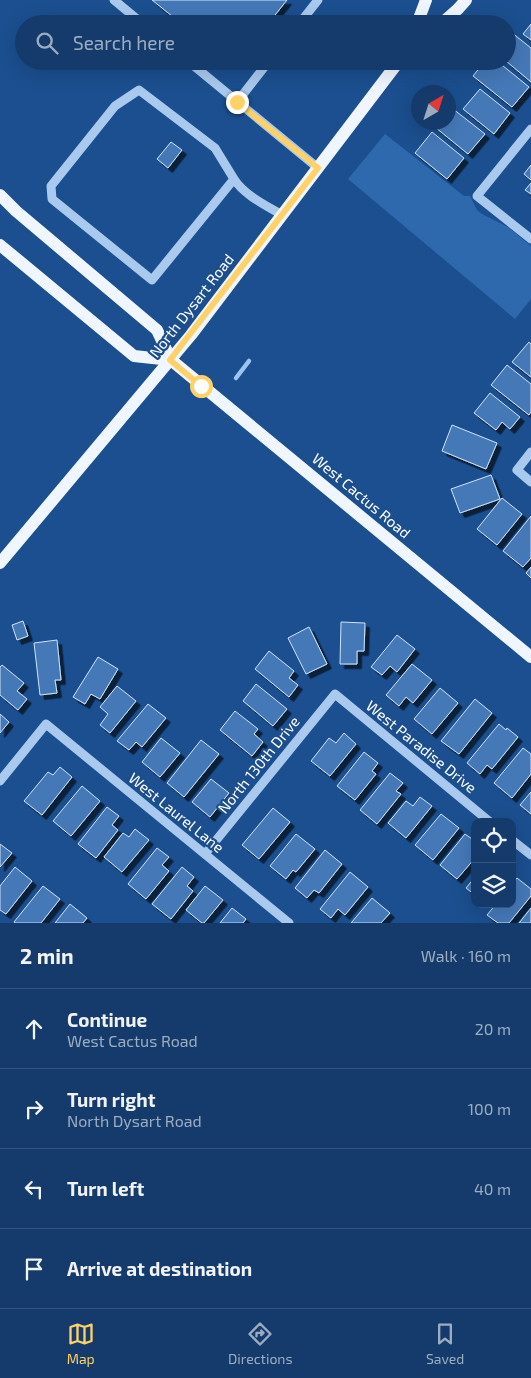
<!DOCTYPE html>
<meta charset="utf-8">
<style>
:root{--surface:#143b6b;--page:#214673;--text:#f1f3f6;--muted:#9dadc1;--line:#33557e;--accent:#ffd166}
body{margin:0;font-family:"Exo 2",sans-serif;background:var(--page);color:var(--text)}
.controls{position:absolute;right:15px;bottom:15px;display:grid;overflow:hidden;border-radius:10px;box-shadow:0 5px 20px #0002}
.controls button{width:45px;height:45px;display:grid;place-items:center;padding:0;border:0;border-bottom:1px solid var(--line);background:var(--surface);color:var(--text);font:25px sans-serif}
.compass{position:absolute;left:411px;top:85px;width:45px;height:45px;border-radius:50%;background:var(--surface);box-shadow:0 5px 20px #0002;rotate:39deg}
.stop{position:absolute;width:15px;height:15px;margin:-11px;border:4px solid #ffd166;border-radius:50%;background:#fff}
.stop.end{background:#ffd166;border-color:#fff;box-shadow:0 1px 5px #0008}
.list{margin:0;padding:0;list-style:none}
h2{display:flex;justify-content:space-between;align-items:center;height:65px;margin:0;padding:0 20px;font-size:21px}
h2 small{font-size:16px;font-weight:400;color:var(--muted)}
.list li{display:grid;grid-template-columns:32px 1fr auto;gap:15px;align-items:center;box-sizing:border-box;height:80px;padding:0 20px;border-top:1px solid var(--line)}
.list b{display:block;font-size:19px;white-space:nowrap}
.list p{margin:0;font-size:16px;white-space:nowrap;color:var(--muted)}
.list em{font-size:16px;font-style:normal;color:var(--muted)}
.icon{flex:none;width:28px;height:28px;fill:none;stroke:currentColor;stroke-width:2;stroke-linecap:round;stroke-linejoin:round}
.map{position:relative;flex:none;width:531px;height:923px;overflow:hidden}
.search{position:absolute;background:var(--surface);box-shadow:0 5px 20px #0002;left:15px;right:15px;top:15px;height:55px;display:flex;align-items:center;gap:12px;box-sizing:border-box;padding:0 18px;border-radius:28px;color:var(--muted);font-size:19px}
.sheet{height:385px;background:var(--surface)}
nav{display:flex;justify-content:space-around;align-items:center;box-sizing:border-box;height:70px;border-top:1px solid var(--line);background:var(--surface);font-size:14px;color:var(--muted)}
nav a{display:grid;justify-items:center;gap:2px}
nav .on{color:var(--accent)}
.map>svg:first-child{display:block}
</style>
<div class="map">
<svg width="531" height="923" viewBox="0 0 531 923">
<defs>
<filter id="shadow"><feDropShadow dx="4.5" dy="4.5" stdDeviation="0" flood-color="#0009"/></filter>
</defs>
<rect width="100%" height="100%" fill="#1b4f8f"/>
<polygon fill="#2e69ad" points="385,134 464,196 470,196 477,210 482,214 508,227 531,246 531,299 515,319 348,179"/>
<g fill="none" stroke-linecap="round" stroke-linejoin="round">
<polyline stroke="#9cc4f0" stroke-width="4.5" points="236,378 249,361"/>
</g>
<g fill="#4478b7" stroke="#cfe3fa" filter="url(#shadow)">
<polygon points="152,0 287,0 268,24 182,24"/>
<polygon points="531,24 531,40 523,34"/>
<polygon points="511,32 531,48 531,82 506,61 507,61 507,36"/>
<polygon points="485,61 497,61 529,87 512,107 473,76"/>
<polygon points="480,89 510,113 494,134 463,109"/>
<polygon points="448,105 485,134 468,154 430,123 448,122"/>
<polygon points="432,132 464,158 447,179 415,153"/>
<polygon points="171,142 182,150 168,168 157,159"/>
<polygon points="531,165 531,180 524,174"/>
<polygon points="531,183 531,194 525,190"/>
<polygon points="529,342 531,344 531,377 512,362"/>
<polygon points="507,365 531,384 531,412 529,415 491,385"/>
<polygon points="490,393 520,417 510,429 502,422 496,430 474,413"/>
<polygon points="452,425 497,443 486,469 442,451"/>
<polygon points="491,475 500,499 460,513 451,489"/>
<polygon points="502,498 522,514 497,545 477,529"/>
<polygon points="531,516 531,558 523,567 503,551"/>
<polygon points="531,567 531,578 526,573"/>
<polygon points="23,621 28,636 17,640 12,625"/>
<polygon points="341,622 365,623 364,651 357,651 357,664 340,664"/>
<polygon points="309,627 327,664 306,674 288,638"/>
<polygon points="397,635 415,649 397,672 390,666 382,675 371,667"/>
<polygon points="57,640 61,680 55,680 57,693 40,695 34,643"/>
<polygon points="269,651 294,671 289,678 298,685 289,697 255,669"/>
<polygon points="98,657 118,669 100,699 91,694 85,704 73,697"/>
<polygon points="412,664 432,680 413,703 406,697 399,706 386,695"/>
<polygon points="2,665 24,683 17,691 27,699 18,710 0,695 0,667"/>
<polygon points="256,684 287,709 273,726 243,701"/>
<polygon points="117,686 136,701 110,733 100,725 108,714 100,707"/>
<polygon points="440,688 458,703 432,734 414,719"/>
<polygon points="475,699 492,713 459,754 441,741"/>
<polygon points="148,704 166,718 142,747 136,742 129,750 117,741"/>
<polygon points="235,711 258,729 254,734 263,742 252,756 220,730"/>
<polygon points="0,714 9,722 0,733"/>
<polygon points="499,724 506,730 507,728 518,737 492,769 487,765 480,774 467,763"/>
<polygon points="344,733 356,744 330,776 311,761 329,738 336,743"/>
<polygon points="161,738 180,753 160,777 142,762"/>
<polygon points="201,740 219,754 184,797 167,783"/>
<polygon points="523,748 531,754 531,774 512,798 494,783"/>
<polygon points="364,752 378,763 372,771 376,774 355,800 337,786"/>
<polygon points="60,767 72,777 42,815 24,801 48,772 53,775"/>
<polygon points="390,773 403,783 396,791 401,794 377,824 360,810"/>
<polygon points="211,779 229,793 210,817 192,802"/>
<polygon points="82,786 100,801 71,836 53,821"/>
<polygon points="531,792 531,814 520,805"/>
<polygon points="420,797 432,806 406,838 388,823 406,801 413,806"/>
<polygon points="107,807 119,816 112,825 118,830 96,858 78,844"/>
<polygon points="273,808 290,822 259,859 242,845"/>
<polygon points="441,814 459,828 433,860 415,845"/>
<polygon points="135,829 149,840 122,872 104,857 123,833 129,837"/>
<polygon points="296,834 315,849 296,872 293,870 286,879 270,866"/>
<polygon points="465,834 475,841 475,858 457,879 440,865"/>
<polygon points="0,844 12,853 0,867"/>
<polygon points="157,848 169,857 162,865 169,871 146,899 128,884"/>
<polygon points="325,850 342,864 319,893 314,890 307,898 295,888"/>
<polygon points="15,867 32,881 6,914 0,910 0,886"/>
<polygon points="182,867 194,877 187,886 193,891 171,919 152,904"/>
<polygon points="350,872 368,887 345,915 338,909 331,918 320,909"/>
<polygon points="475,877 475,895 466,888"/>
<polygon points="517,878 531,889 531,896 509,923 498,923 487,915 496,904 512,904 512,884"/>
<polygon points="43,886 60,899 41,923 15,923 14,922"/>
<polygon points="205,886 223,900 204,923 202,923 186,910"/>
<polygon points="372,898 390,913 381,923 351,923"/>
<polygon points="70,904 87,918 83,923 55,923"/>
<polygon points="232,908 246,919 243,923 220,923"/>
<polygon points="531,908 531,923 519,923"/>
</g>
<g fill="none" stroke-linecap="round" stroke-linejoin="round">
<g stroke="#a9c9ee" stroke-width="9">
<polyline points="114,0 143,24"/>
<polyline points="299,24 318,0"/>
<polyline points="188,61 318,168"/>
<polyline points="237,102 269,61"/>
<polyline points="531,129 477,196 531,239"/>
<path d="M234,179L152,280L52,199L51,186L115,106L139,90L215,148L234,179C244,195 267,206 282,215"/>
<polyline points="531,452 517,470 531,482"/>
<polyline points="0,781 46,724 289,923"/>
<polyline points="512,840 531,855"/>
<polyline points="205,854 335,694 490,822"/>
</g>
<g stroke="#f0f6ff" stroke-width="12">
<polyline points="417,24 426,0"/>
<polyline points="441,24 458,9 466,0"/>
<polyline points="0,195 16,211 157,330 171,360 531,657"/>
<polyline points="0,245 134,356 171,360"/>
<polyline points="0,563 191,335 399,61"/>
</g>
</g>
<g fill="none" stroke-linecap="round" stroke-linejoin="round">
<polyline stroke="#ffd166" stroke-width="6" points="201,386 170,360 318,168 237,102"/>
</g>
<g text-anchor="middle" stroke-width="4.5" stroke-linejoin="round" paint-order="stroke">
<g font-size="15" fill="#fff" stroke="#1b4f8f">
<text transform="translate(192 306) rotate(-52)" y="5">North Dysart Road</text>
<text transform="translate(361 496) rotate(40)" y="5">West Cactus Road</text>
<text transform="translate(421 747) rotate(39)" y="5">West Paradise Drive</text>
<text transform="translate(259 765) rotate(-51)" y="5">North 130th Drive</text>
<text transform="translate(176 813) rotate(39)" y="5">West Laurel Lane</text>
</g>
</g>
</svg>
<div class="controls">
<button><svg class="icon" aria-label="locate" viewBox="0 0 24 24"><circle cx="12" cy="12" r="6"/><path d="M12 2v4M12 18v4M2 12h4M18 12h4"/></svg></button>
<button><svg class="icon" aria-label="layers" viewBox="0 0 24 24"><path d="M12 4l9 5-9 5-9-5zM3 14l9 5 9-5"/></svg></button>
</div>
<svg class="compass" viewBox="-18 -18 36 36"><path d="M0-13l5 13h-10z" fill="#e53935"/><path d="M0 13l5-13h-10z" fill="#9dadc1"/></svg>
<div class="stop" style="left:201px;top:386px"></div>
<div class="stop end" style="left:237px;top:102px"></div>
<div class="search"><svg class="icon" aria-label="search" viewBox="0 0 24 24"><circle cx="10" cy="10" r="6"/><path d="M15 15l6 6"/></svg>Search here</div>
</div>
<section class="sheet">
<h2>2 min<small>Walk · 160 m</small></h2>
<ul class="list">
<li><svg class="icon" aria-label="ahead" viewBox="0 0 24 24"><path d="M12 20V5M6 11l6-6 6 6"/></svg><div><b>Continue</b><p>West Cactus Road</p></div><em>20 m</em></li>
<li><svg class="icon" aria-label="right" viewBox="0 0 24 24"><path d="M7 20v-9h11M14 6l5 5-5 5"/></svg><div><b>Turn right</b><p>North Dysart Road</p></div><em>100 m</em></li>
<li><svg class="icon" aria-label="left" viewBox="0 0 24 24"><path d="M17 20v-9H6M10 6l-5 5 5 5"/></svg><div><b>Turn left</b></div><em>40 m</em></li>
<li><svg class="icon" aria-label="arrive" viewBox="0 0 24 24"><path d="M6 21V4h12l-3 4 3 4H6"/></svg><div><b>Arrive at destination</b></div></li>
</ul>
</section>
<nav>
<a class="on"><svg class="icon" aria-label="map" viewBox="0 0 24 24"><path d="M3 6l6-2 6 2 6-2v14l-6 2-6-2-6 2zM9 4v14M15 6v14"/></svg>Map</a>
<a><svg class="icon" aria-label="directions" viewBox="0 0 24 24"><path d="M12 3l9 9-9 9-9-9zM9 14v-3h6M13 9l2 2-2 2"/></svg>Directions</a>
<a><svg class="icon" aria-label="saved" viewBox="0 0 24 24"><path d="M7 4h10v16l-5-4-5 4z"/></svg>Saved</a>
</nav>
